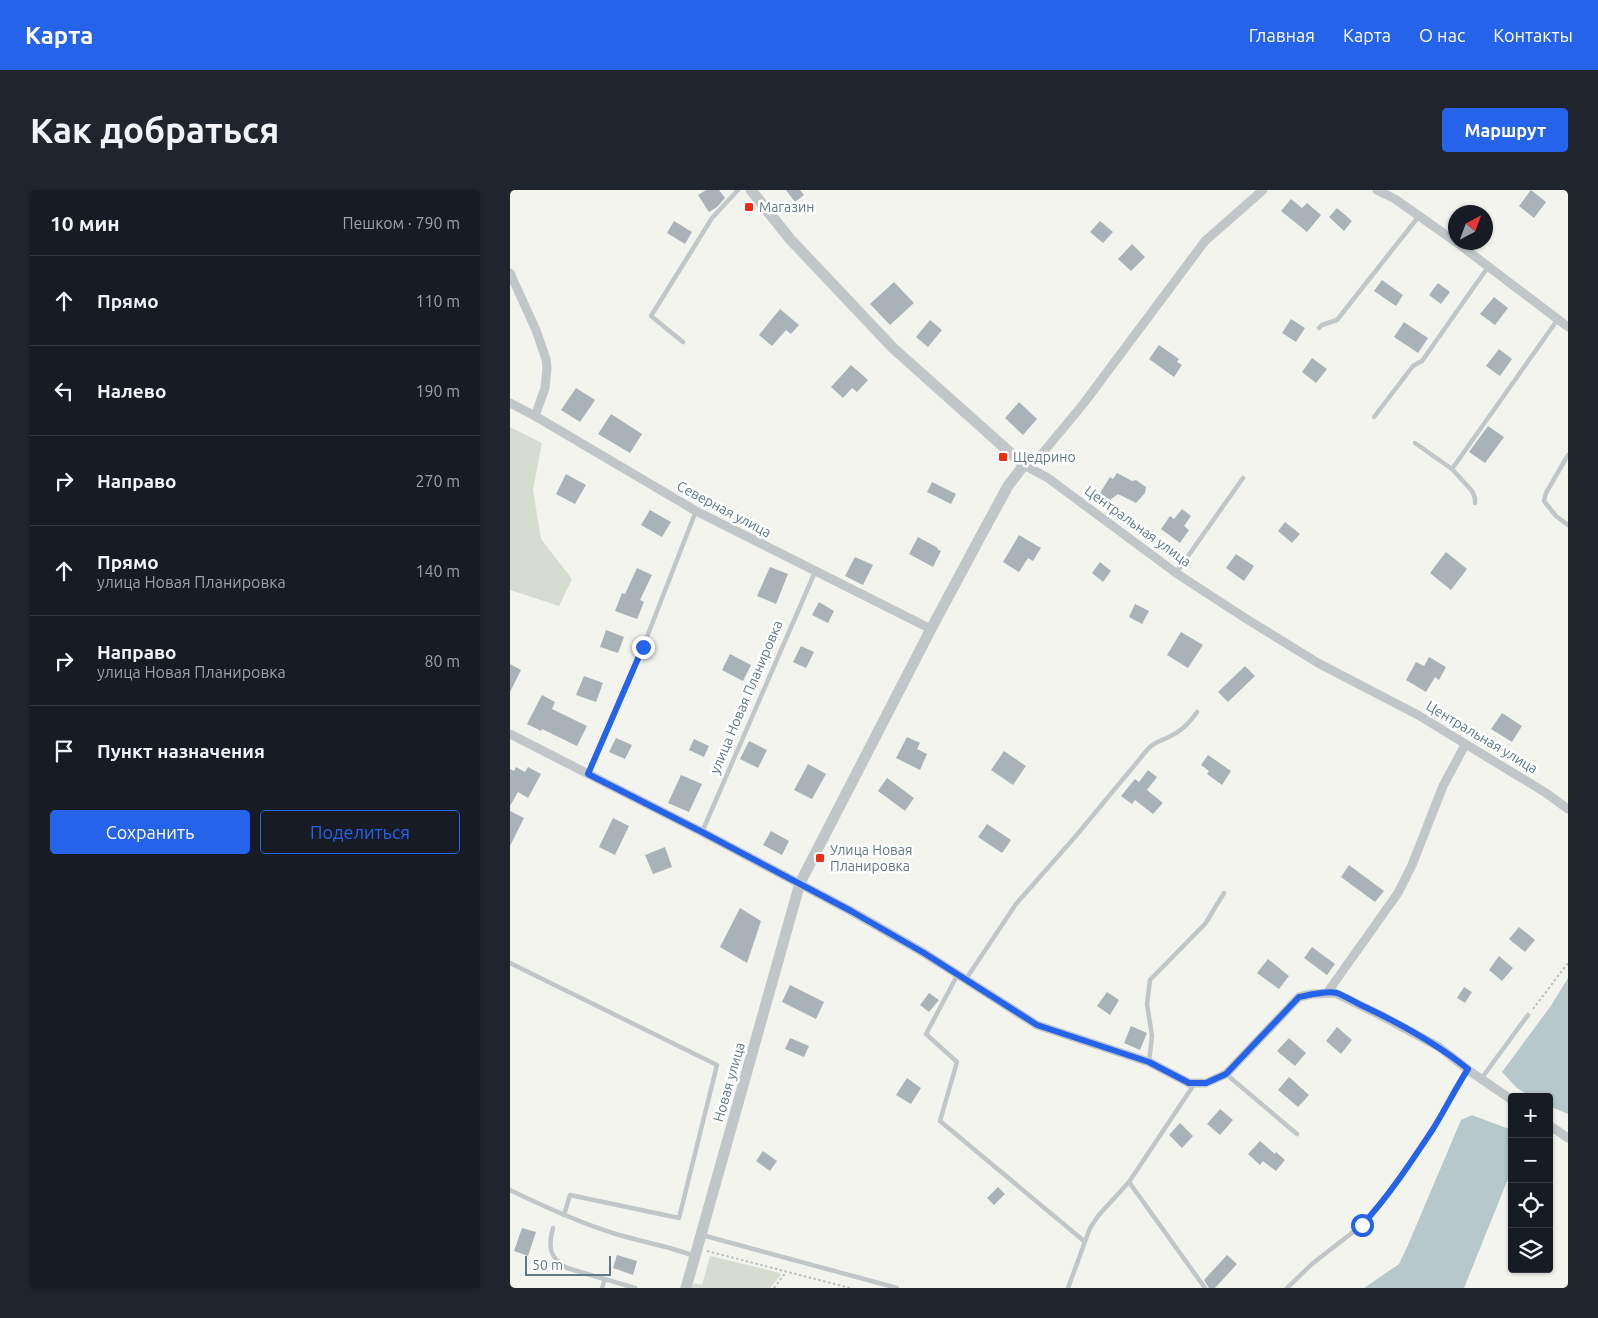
<!DOCTYPE html>
<html lang="ru">
<meta charset="utf-8">
<style>
:root{--surface:#171b24;--page:#20242c;--text:#f1f3f6;--muted:#9ea1a6;--line:#363941;--accent:#2563eb}
body{margin:0;font-family:Ubuntu,sans-serif;background:var(--page);color:var(--text)}
.controls{position:absolute;right:15px;bottom:15px;display:grid;overflow:hidden;border-radius:5px;box-shadow:0 1px 4px #0004}
.controls button{width:45px;height:45px;display:grid;place-items:center;padding:0;border:0;border-bottom:1px solid var(--line);background:var(--surface);color:var(--text);font:25px sans-serif}
.compass{position:absolute;left:938px;top:15px;width:45px;height:45px;border-radius:50%;background:var(--surface);box-shadow:0 1px 4px #0004;rotate:41deg}
.scale{position:absolute;left:15px;bottom:12px;width:86px;box-sizing:border-box;padding-left:5px;border:2px solid #607883;border-top:0;font-size:14px;line-height:18px;white-space:nowrap;color:#607883;-webkit-text-stroke:4px #fff;paint-order:stroke}
.stop{position:absolute;width:15px;height:15px;margin:-11px;border:4px solid #2563eb;border-radius:50%;background:#fff}
.stop.end{background:#2563eb;border-color:#fff;box-shadow:0 1px 5px #0008}
.list{margin:0;padding:0;list-style:none}
h2{display:flex;justify-content:space-between;align-items:center;height:65px;margin:0;padding:0 20px;font-size:21px}
h2 small{font-size:16px;font-weight:400;color:var(--muted)}
.list li{display:grid;grid-template-columns:32px 1fr auto;gap:15px;align-items:center;box-sizing:border-box;height:90px;padding:0 20px;border-top:1px solid var(--line)}
.list b{display:block;font-size:19px;white-space:nowrap}
.list p{margin:0;font-size:16px;white-space:nowrap;color:var(--muted)}
.list em{font-size:16px;font-style:normal;color:var(--muted)}
.actions{display:flex;gap:10px;padding:15px 20px}
.actions a{flex:1;padding:11px 0;border:1px solid var(--accent);border-radius:5px;text-align:center;font-size:18px;color:var(--accent)}
.actions .main{background:var(--accent);color:#fff}
.icon{flex:none;width:28px;height:28px;fill:none;stroke:currentColor;stroke-width:2;stroke-linecap:round;stroke-linejoin:round}
.map{position:relative;flex:none;width:1058px;height:1098px;overflow:hidden;border-radius:5px}
header{display:flex;align-items:center;gap:30px;box-sizing:border-box;height:70px;padding:0 25px;background:var(--accent);color:#fff}
header strong{font-size:24px}
nav{display:flex;gap:28px;margin-inline-start:auto;font-size:18px}
.intro{display:flex;align-items:center;justify-content:space-between;box-sizing:border-box;height:120px;padding:0 30px}
h1{margin:0;font-size:35px}
.button{padding:12px 22px;border-radius:5px;background:var(--accent);color:#fff;font-size:18px;font-weight:700}
main{display:flex;gap:30px;padding:0 30px}
aside{flex:1;background:var(--surface);border-radius:5px;box-shadow:0 1px 4px #0004}
.map>svg:first-child{display:block}
</style>
<header>
<strong>Карта</strong>
<nav><a>Главная</a><a>Карта</a><a>О нас</a><a>Контакты</a></nav>
</header>
<div class="intro"><h1>Как добраться</h1><a class="button">Маршрут</a></div>
<main>
<aside>
<h2>10 мин<small>Пешком · 790 m</small></h2>
<ul class="list">
<li><svg class="icon" aria-label="ahead" viewBox="0 0 24 24"><path d="M12 20V5M6 11l6-6 6 6"/></svg><div><b>Прямо</b></div><em>110 m</em></li>
<li><svg class="icon" aria-label="left" viewBox="0 0 24 24"><path d="M17 20v-9H6M10 6l-5 5 5 5"/></svg><div><b>Налево</b></div><em>190 m</em></li>
<li><svg class="icon" aria-label="right" viewBox="0 0 24 24"><path d="M7 20v-9h11M14 6l5 5-5 5"/></svg><div><b>Направо</b></div><em>270 m</em></li>
<li><svg class="icon" aria-label="ahead" viewBox="0 0 24 24"><path d="M12 20V5M6 11l6-6 6 6"/></svg><div><b>Прямо</b><p>улица Новая Планировка</p></div><em>140 m</em></li>
<li><svg class="icon" aria-label="right" viewBox="0 0 24 24"><path d="M7 20v-9h11M14 6l5 5-5 5"/></svg><div><b>Направо</b><p>улица Новая Планировка</p></div><em>80 m</em></li>
<li><svg class="icon" aria-label="arrive" viewBox="0 0 24 24"><path d="M6 21V4h12l-3 4 3 4H6"/></svg><div><b>Пункт назначения</b></div></li>
</ul>
<div class="actions"><a class="main">Сохранить</a><a>Поделиться</a></div>
</aside>
<div class="map">
<svg width="1058" height="1098" viewBox="0 0 1058 1098">
<rect width="100%" height="100%" fill="#f4f4ef"/>
<g fill="#d6dcd0">
<polygon points="0,237 32,253 23,300 31,349 62,389 49,416 0,400"/>
<polygon points="200,1066 270,1083 270,1086 260,1098 182,1098 184,1093 192,1095"/>
</g>
<g fill="#b7c8ca">
<polygon points="1058,788 1058,924 1039,916 1039,907 1021,907 1007,898 992,882 1040,817"/>
<polygon points="962,925 999,939 1002,948 1002,979 954,1098 854,1098 889,1074 898,1055 951,930"/>
</g>
<g fill="#a9b3b7">
<polygon points="196,0 209,0 215,8 207,17 199,22 188,5"/>
<polygon points="276,0 290,0 294,5 285,12"/>
<polygon points="1021,0 1036,12 1024,28 1009,16"/>
<polygon points="781,9 792,18 797,13 811,25 797,42 771,21"/>
<polygon points="827,18 842,31 834,41 819,27"/>
<polygon points="164,31 182,42 175,54 157,43"/>
<polygon points="590,31 603,42 593,53 580,42"/>
<polygon points="622,54 635,67 621,81 608,69"/>
<polygon points="872,90 893,105 886,116 864,101"/>
<polygon points="384,92 404,113 380,135 360,114"/>
<polygon points="928,93 940,102 931,114 919,105"/>
<polygon points="984,107 998,118 985,135 970,124"/>
<polygon points="270,119 289,135 281,144 276,140 262,156 249,145"/>
<polygon points="781,129 795,138 786,152 772,143"/>
<polygon points="420,130 432,140 418,157 406,147"/>
<polygon points="894,132 918,148 908,163 884,147"/>
<polygon points="649,155 669,169 667,172 672,175 664,187 639,169"/>
<polygon points="989,159 1002,169 990,186 976,176"/>
<polygon points="802,168 817,179 806,193 792,182"/>
<polygon points="341,175 358,190 347,202 342,198 333,208 321,197"/>
<polygon points="66,198 85,210 70,232 51,220"/>
<polygon points="509,212 527,229 513,245 495,228"/>
<polygon points="101,224 132,244 120,263 88,244"/>
<polygon points="978,236 994,247 975,273 959,262"/>
<polygon points="607,283 622,291 626,290 636,297 635,303 626,313 608,304 600,310 590,303 600,287 603,289"/>
<polygon points="56,284 76,295 65,314 46,304"/>
<polygon points="422,292 446,304 441,314 417,302"/>
<polygon points="672,319 681,326 674,336 679,340 670,353 651,339 660,326 664,329"/>
<polygon points="140,320 161,332 152,347 131,335"/>
<polygon points="775,332 790,344 782,353 768,341"/>
<polygon points="509,345 531,358 523,371 518,368 509,382 493,372"/>
<polygon points="408,347 428,358 427,359 431,361 423,377 399,364"/>
<polygon points="936,362 957,379 941,400 920,383"/>
<polygon points="726,364 744,376 734,391 716,378"/>
<polygon points="345,367 363,375 353,395 335,386"/>
<polygon points="590,372 601,381 593,392 582,383"/>
<polygon points="260,377 278,384 266,414 247,406"/>
<polygon points="127,378 142,385 130,410 134,412 127,429 105,421 112,403 115,404"/>
<polygon points="309,412 324,421 318,433 302,425"/>
<polygon points="625,414 639,421 632,434 619,427"/>
<polygon points="96,440 114,447 108,463 90,457"/>
<polygon points="671,442 693,455 678,478 657,465"/>
<polygon points="291,456 304,462 296,478 283,472"/>
<polygon points="220,464 241,475 233,491 212,480"/>
<polygon points="919,467 936,477 929,490 925,487 916,502 896,490 906,472 914,476"/>
<polygon points="0,474 11,480 0,502"/>
<polygon points="735,476 745,486 718,512 708,502"/>
<polygon points="74,486 93,493 86,512 66,505"/>
<polygon points="32,505 45,512 42,519 77,536 67,556 32,539 31,541 17,534"/>
<polygon points="992,523 1012,536 1002,552 981,539"/>
<polygon points="397,547 410,553 407,559 417,564 410,580 386,568"/>
<polygon points="106,548 122,555 115,569 99,562"/>
<polygon points="184,549 199,556 194,567 179,560"/>
<polygon points="239,551 257,560 248,578 230,569"/>
<polygon points="494,561 516,576 503,595 481,580"/>
<polygon points="698,565 721,581 712,595 697,584 699,581 691,575"/>
<polygon points="298,574 316,584 302,609 284,600"/>
<polygon points="6,577 15,582 18,577 31,584 18,608 8,602 0,616 0,579 4,581"/>
<polygon points="638,580 647,587 637,600 653,613 643,624 625,610 622,614 611,606 625,589 629,592"/>
<polygon points="171,585 192,594 179,622 158,613"/>
<polygon points="377,588 404,608 395,621 368,601"/>
<polygon points="0,621 14,628 0,656"/>
<polygon points="103,628 119,636 105,665 89,657"/>
<polygon points="477,634 501,650 492,663 468,647"/>
<polygon points="261,641 279,651 272,665 253,655"/>
<polygon points="155,657 162,677 143,684 135,665"/>
<polygon points="839,675 874,701 865,712 831,687"/>
<polygon points="230,718 251,731 237,773 210,757"/>
<polygon points="1009,737 1025,750 1015,762 999,749"/>
<polygon points="802,757 825,774 817,785 794,768"/>
<polygon points="989,766 1003,778 992,791 979,780"/>
<polygon points="758,769 779,786 769,799 747,783"/>
<polygon points="280,795 314,812 306,829 272,812"/>
<polygon points="954,797 962,802 955,813 947,808"/>
<polygon points="597,802 609,810 600,825 587,816"/>
<polygon points="419,803 429,810 419,822 410,815"/>
<polygon points="621,836 637,843 630,860 614,853"/>
<polygon points="827,837 842,850 831,864 816,851"/>
<polygon points="280,848 299,856 294,867 275,859"/>
<polygon points="779,848 796,863 785,876 767,861"/>
<polygon points="779,887 799,905 788,917 768,900"/>
<polygon points="397,888 411,898 401,914 386,905"/>
<polygon points="710,919 723,930 710,945 697,934"/>
<polygon points="670,933 683,946 672,958 659,945"/>
<polygon points="750,951 765,964 766,962 775,970 766,981 753,971 750,975 738,964"/>
<polygon points="253,961 267,971 260,981 246,971"/>
<polygon points="488,997 495,1004 484,1015 477,1008"/>
<polygon points="12,1038 26,1042 18,1066 4,1061"/>
<polygon points="107,1065 127,1071 123,1085 103,1078"/>
<polygon points="717,1065 727,1074 705,1098 699,1098 694,1090"/>
</g>
<g fill="none" stroke-linecap="round" stroke-linejoin="round">
<g stroke="#bcbfc1" stroke-width="2" stroke-dasharray="2.5 2.5" stroke-linecap="butt">
<polyline points="1023,819 1058,773"/>
<polyline points="197,1061 340,1098"/>
<polyline points="264,1098 276,1082"/>
</g>
<g stroke="#c1c6c8" stroke-width="4.5">
<polyline points="809,138 812,135 827,130 909,26"/>
<polyline points="173,152 141,126 202,28 228,0"/>
<polyline points="864,227 903,176 912,171 978,77"/>
<polyline points="905,253 942,279 962,301 965,308 965,313"/>
<polyline points="1058,265 1036,303 1034,311 1046,326 1058,335"/>
<polyline points="942,279 1048,129"/>
<polyline points="666,383 733,288"/>
<polyline points="78,583 133,457 186,321"/>
<polyline points="192,642 305,382"/>
<polyline points="0,773 207,875 169,1028 60,1005 54,1025"/>
<polyline points="448,784 416,844 447,872 430,931 574,1051"/>
<path d="M456,789L506,714L565,647L638,559C644,552 651,551 659,547C672,541 679,533 687,522"/>
<polyline points="639,872 642,846 637,814 640,790 695,734 714,703"/>
<polyline points="716,884 787,944"/>
<polyline points="971,889 1018,825"/>
<polyline points="619,992 695,1098"/>
<path d="M0,1000C35,1017 70,1033 106,1044C132,1052 159,1056 184,1066"/>
<path d="M43,1038C38,1056 39,1068 57,1078L125,1098"/>
<polyline points="192,1045 387,1098"/>
<polyline points="92,1098 95,1089"/>
<polyline points="558,1098 580,1038 588,1026 619,992 681,899 684,893"/>
<polyline points="777,1098 802,1074 852,1035 867,1019 924,938 946,898 958,879"/>
</g>
<g stroke="#c1c6c8" stroke-width="9">
<polyline points="867,0 885,9 946,52"/>
<polyline points="946,52 1058,137"/>
<polyline points="0,83 26,140 36,169 37,178 35,198 25,226"/>
<polyline points="0,213 25,226 186,321 421,439"/>
<polyline points="514,275 538,288 666,383 735,428 808,473 908,525 1036,603 1058,619"/>
<polyline points="514,275 525,270 531,265 574,213 695,51 753,0"/>
<polyline points="0,544 192,642 341,721 414,763 527,835 639,872 679,893 696,893 716,884 789,807 802,804 825,803 870,825 929,857 961,882 1002,910"/>
<polyline points="817,803 888,703 902,675 933,596 955,555"/>
<polyline points="1039,935 1058,948"/>
</g>
<polyline stroke="#c1c6c8" stroke-width="11" points="176,1098 290,693 421,439 474,340 498,296 514,275 383,158 280,49 241,0"/>
</g>
<g fill="none" stroke-linecap="round" stroke-linejoin="round">
<path stroke="#2563eb" stroke-width="6" d="M133,457L78,584L192,642L341,721L414,763L527,835L639,872L679,893H696L716,884L789,807C799,805 817,800 827,803C837,807 846,813 855,817C891,834 927,854 958,879C945,899 935,920 923,939C901,972 879,1006 852,1035"/>
</g>
<g fill="#f32910" stroke="#fff" stroke-width="2">
<rect x="234" y="12" width="10" height="10" rx="2.5"/>
<rect x="488" y="262" width="10" height="10" rx="2.5"/>
<rect x="305" y="663" width="10" height="10" rx="2.5"/>
</g>
<g text-anchor="middle" stroke-width="5" stroke-linejoin="round" paint-order="stroke">
<g font-size="14" fill="#607883" stroke="#fff" text-anchor="start">
<text x="249" y="22">Магазин</text>
<text x="503" y="272">Щедрино</text>
<text x="320" y="665">Улица Новая<tspan x="320" dy="16">Планировка</tspan></text>
</g>
<g font-size="14" fill="#607883" stroke="#fff">
<text transform="translate(214 319) rotate(28)" y="5">Северная улица</text>
<text transform="translate(628 336) rotate(36)" y="5">Центральная улица</text>
<text transform="translate(236 507) rotate(-67)" y="5">улица Новая Планировка</text>
<text transform="translate(972 547) rotate(31)" y="5">Центральная улица</text>
<text transform="translate(219 892) rotate(-74)" y="5">Новая улица</text>
</g>
</g>
</svg>
<div class="controls">
<button>+</button>
<button>−</button>
<button><svg class="icon" aria-label="locate" viewBox="0 0 24 24"><circle cx="12" cy="12" r="6"/><path d="M12 2v4M12 18v4M2 12h4M18 12h4"/></svg></button>
<button><svg class="icon" aria-label="layers" viewBox="0 0 24 24"><path d="M12 4l9 5-9 5-9-5zM3 14l9 5 9-5"/></svg></button>
</div>
<svg class="compass" viewBox="-18 -18 36 36"><path d="M0-13l5 13h-10z" fill="#e53935"/><path d="M0 13l5-13h-10z" fill="#9ea1a6"/></svg>
<div class="scale">50 m</div>
<div class="stop" style="left:852px;top:1035px"></div>
<div class="stop end" style="left:133px;top:457px"></div>
</div>
</main>
